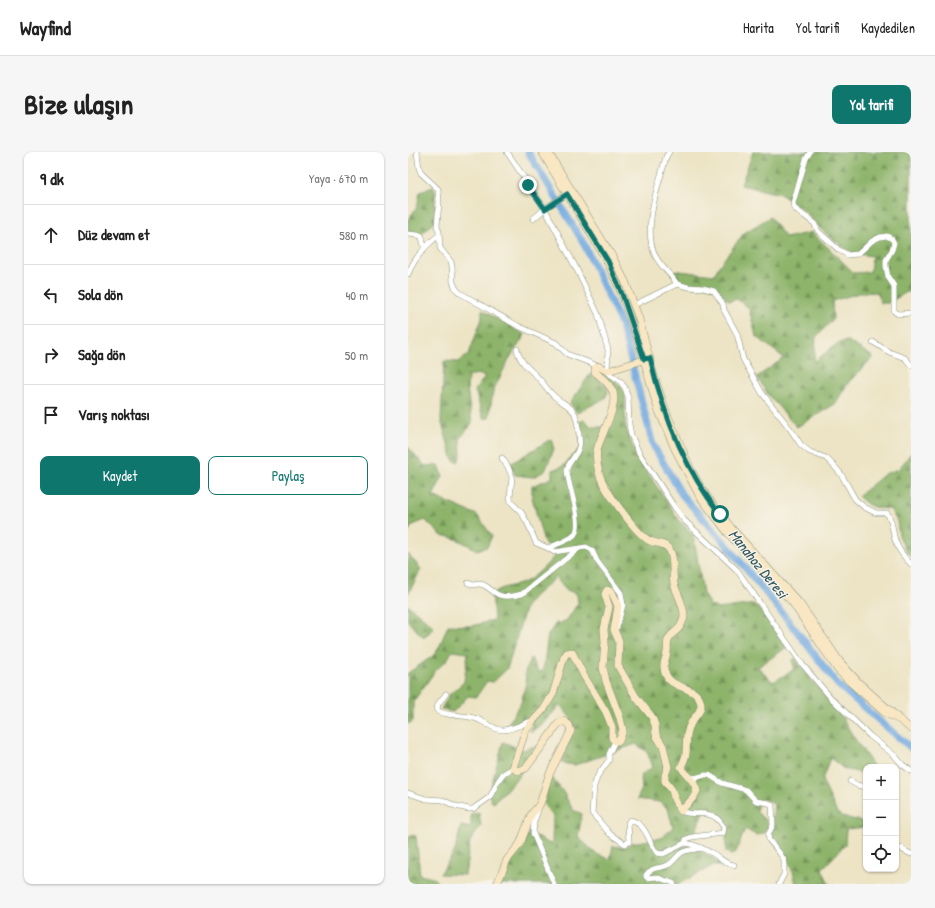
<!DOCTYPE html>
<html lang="tr">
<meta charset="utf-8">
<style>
:root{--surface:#fff;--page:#f6f6f6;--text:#222;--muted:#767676;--line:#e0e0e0;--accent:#0f766e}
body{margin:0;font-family:"Patrick Hand",sans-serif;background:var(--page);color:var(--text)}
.controls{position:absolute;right:12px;bottom:12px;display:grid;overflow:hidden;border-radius:8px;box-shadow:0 1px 3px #0004}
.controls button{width:36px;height:36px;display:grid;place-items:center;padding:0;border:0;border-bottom:1px solid var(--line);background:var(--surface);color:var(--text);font:20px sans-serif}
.stop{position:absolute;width:12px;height:12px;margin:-9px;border:3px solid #0f766e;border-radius:50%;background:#fff}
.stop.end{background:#0f766e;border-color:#fff;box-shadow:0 1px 4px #0008}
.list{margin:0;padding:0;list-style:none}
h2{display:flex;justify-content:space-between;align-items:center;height:52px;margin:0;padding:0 16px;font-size:17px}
h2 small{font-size:13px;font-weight:400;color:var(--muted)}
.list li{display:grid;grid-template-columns:26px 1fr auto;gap:12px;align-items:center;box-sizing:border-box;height:60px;padding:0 16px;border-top:1px solid var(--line)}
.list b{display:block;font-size:15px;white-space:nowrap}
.list em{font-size:13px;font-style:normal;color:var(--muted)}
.actions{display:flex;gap:8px;padding:12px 16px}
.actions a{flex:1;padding:9px 0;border:1px solid var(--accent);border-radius:8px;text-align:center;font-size:14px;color:var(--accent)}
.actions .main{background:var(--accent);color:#fff}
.icon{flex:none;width:22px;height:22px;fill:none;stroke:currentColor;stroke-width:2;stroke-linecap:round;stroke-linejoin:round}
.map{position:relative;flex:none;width:503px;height:732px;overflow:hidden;border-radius:8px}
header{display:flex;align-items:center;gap:24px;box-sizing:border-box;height:56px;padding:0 20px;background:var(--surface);border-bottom:1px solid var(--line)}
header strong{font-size:19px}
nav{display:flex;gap:22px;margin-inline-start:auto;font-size:14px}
.intro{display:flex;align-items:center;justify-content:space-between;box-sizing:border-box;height:96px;padding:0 24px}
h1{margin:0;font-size:28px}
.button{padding:10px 18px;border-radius:8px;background:var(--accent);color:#fff;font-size:14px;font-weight:700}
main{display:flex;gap:24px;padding:0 24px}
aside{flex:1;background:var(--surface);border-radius:8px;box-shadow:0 1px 3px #0004}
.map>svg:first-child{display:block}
</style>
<header>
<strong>Wayfind</strong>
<nav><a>Harita</a><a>Yol tarifi</a><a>Kaydedilen</a></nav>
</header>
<div class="intro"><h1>Bize ulaşın</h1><a class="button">Yol tarifi</a></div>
<main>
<aside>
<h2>9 dk<small>Yaya · 670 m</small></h2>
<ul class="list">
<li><svg class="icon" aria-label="ahead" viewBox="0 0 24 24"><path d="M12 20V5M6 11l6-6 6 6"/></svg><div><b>Düz devam et</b></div><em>580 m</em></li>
<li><svg class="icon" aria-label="left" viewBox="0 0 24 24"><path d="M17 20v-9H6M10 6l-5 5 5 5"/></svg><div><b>Sola dön</b></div><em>40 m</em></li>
<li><svg class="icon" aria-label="right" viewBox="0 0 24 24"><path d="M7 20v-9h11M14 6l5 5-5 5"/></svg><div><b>Sağa dön</b></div><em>50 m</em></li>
<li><svg class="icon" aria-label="arrive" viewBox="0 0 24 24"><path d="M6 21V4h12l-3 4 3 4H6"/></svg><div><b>Varış noktası</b></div></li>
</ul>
<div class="actions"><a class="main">Kaydet</a><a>Paylaş</a></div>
</aside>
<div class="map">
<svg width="503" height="732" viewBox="0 0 503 732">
<defs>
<pattern id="forest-firs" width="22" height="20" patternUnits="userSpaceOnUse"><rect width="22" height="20" fill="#8db46a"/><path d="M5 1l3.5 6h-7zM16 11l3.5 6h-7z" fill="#739458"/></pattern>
</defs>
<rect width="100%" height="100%" fill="#f7f3e8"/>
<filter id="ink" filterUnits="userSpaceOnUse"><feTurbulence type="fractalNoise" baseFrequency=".025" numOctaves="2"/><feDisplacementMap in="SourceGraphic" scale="8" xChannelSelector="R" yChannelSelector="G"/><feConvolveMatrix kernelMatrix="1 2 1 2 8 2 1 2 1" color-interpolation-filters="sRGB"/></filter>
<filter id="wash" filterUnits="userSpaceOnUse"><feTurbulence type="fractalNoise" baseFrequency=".012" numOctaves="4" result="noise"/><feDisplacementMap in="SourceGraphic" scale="16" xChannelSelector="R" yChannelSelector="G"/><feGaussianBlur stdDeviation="0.9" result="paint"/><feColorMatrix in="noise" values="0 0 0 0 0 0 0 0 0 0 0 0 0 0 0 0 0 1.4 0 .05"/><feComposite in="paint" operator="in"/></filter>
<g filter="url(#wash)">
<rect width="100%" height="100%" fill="#ede4c5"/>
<g fill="url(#forest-firs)" stroke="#56784f">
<polygon points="345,0 503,0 503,140 499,140 480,151 473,151 469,140 451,141 424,149 425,167 408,185 406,210 430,191 440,189 465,205 440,231 427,252 389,275 361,244 349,225 376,206 348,184 341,156 329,147 321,149 307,137 299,134 283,134 271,130 263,118 306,123 311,114 336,81 362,65 378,86 404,80 446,121 462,120 464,104 444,101 435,95 414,78 393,56 372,42 333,33"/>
<polygon points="25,35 27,39 27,70 13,82 0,80 0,68 9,55 12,40"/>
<polygon points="74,158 117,183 101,207 85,239 81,266 75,266 67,238 77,225 70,222 60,224 59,236 64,272 52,286 53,304 50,310 45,308 33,268 36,209 50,210 61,202 74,166"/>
<polygon points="183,221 198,234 200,240 197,246 169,261 162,251"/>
<path d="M197,222L210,231L217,241V271L220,283L229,305L271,368L284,381L287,392L295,442L302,453L310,457L346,452L356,463L379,495L350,515L365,530L387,517L384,509L387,506L402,526L432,562L445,584L466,615H458V622L436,617L422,606L414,628L429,661L435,665L458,670V675L438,677L437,693L414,717L421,732H388L385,719L374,698L364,688L362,684L366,653L363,649L352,647L348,659L360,671V675L356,681L348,683L337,677L328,700L323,703L318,700C318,675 322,668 297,657L287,680L282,681L275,689L276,694C291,699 303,702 313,714L306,713L270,732H91L100,710L112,697L121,681L144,693L145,664L136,653L142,624L154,638L165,658L174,662L170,685L188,702L202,707L205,694L216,696L224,691L253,686L265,675L260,657L252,650L229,647L234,637L233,623L245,615L239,600L228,592L167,613L153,611L166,574L162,565L152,553L137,569L123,580L124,566L98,575L113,551L118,531L117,520L123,506L130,520L135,519L140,483L148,471L151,472L159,468L170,451L169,442L159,438L147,426L121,449L117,457L99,517L85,530L79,529L68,545L60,544L45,560L33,557L42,542L56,530L60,501L44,499L39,508L27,519L5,550V569L0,572V521L25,504L31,496L40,473L64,474L86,468L84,443C92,434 104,435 115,431C126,427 141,411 148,402L147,397L136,391L124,345V334L144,326V318L155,314L173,295L171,270L176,268L184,275H200L208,250L196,223Z"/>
<polygon points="143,287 146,297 137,319 125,325 107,323 102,312"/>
<path d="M0,295L17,314L31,313L35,324L25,344L69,363L84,384L79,395L69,398C60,393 44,383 34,384L17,368L5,373L0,380Z"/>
<path d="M503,301V405L498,400L491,383L489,369L482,357C466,356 462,356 450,344L477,322L491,317Z"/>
<polygon points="0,402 13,417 0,442"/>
<polygon points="0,453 26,475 16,486 0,469"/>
<polygon points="95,590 114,598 127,594 111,624 86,651 83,649 81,642"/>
<polygon points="71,661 73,674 62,689 57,723 32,722 47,699 53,674 63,676 63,662"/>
<polygon points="4,683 8,684 12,723 28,727 28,732 0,732 0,686"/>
</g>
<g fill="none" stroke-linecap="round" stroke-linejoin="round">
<polyline stroke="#70a9e0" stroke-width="7" points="120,0 175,90 214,174 245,293 274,343 318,392 387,477 430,533 503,596"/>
</g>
</g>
<g filter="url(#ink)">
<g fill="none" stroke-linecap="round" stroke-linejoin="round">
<defs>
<g id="street">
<polyline points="9,0 11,16 13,21 30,37 31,50 29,74 31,80 32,96 43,110 44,114 45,130 48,137 52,141 110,174 148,191 159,202 190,214"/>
<polyline points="99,0 137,57 169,118 190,162 200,198 199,219 203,223 212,229 217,236 220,245 221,272 223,283 231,301 267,356 276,368 329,418 394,512 423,546 462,584 486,603 495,613 503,619"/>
<polyline points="402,0 398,7 385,51 386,56 406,71 410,79 431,98 440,103 450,102 464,89 472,85 479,84 484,87 486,91 484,98 478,108 478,114 480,125 486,134 486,159 490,162 503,161"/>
<polyline points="125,67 139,55 159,42"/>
<polyline points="0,82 10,83 14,85 16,95"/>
<path d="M0,122C7,105 17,94 31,83"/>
<path d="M269,132L280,135L295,136L306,139L315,152L316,158L329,182L335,207L354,241L383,278L393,293L402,300L418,306L426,314L433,322L447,347L456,355L468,361H479C483,367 484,372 485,379C487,393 493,402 503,412"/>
<path d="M226,153L269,132C263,122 253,115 248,105C233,78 251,32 258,5L261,0"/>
<polyline points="465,190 481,200 497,206 503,213"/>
<path d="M109,197C111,211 124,218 132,228C137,233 141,240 146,244C153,251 163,253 167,262C169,268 173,289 171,295C170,298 169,301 167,303C164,309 159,312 159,319C160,334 175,370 167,382C163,388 147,393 140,396"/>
<polyline points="94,306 100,315 104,325 102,345 103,350 113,360 120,372 128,391 140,396 146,400 178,395 184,398 189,409 213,441 215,453 209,475"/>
<path d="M60,431L66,433C78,429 81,439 91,443C99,446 107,444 114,442L170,397"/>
<path d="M38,542L30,552L29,558C35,564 56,563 66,566C75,568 85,578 94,578C104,578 115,572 125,568"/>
<path d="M207,589L201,602V608L190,623L186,634L184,661L202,682L217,692L221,690L220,671L222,668C239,672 239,688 249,701L255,702L277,691"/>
<polyline points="280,624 287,626 297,623 301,623 314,631 338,638 348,649 361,651 364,653 365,673 360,683 361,688 371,700 376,708 376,722 371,732"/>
<polyline points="442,629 449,633 458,635"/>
<polyline points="0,641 18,647 35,648 47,654 61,657 65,657 82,645 90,629 95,622 105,616"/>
<polyline points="131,655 126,670 125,681 146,732"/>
<path d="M273,659C285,665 295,658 307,665C311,667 313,672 316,675L315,681L284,685L278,687L277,691C287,692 295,697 304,701C313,706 315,711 326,713"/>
<polyline points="494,696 495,698 503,702"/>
<path d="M266,732L265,731L248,725L240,726L238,725V723C244,714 252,717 260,713C266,710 269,703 275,700C280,697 288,698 294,696"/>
</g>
<g id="secondary">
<polyline points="134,0 199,109 214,142 236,207 242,230 250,257 267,297 291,343 320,381 384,450 430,518 443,531 477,561 492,568 503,577"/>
<polyline points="140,0 204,104 217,129 231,167 245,221 259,262 283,318 292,334 300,346 324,377 392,452 432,510 451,531 489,565"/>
<path d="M89,732L99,708L112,692L123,663L132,652L141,623L163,579L161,573L156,569L150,572L118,616L110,619L105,616L117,580L124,570L136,557L145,542L156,505L159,501L164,500L176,524L198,560L204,575V586L207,589H211L215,578L212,566L198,529L195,515L197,490L196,477L201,455L197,442L199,438L204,440L210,454L206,478L211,489L210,514L228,545L244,565L247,573L248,583L255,594L260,615L257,623V629L264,638L267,649L273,659L285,646L289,639C287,628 279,625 273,615C275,611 278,605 278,601C279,590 277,582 283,571C286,565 293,561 293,553C291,531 257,540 256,515C255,510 259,505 259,500C260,495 258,491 261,486C264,481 271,478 273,473C274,471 276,466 276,464C276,453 269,442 266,432C264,422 267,405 261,397C256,390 248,392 242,389C229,383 196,337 192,324C190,316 187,307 189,298C193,282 210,255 205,240C202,232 194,226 187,220V216L190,214L199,219L203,218L242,206"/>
</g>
</defs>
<use href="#street" stroke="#86907c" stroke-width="6"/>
<use href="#secondary" stroke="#86907c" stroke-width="8"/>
<use href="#street" stroke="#fff" stroke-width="5"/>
<use href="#secondary" stroke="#f9e7c3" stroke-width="7"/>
</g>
</g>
<g fill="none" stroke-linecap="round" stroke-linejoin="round" filter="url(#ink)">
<path stroke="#0f766e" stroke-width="5" d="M120,33L137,57L159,42L200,109L214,142L236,207L242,206C255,261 277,318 312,362"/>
</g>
<g text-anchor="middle" stroke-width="3" stroke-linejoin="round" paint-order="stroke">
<g font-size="15" font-style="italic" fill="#33585f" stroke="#f7f3e8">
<text transform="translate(350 412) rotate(51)" y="5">Manahoz Deresi</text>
</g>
</g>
</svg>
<div class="controls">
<button>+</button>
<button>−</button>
<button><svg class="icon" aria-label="locate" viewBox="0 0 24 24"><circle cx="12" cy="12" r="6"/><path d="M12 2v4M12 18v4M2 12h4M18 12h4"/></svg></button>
</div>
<div class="stop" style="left:312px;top:362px"></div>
<div class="stop end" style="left:120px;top:33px"></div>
</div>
</main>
